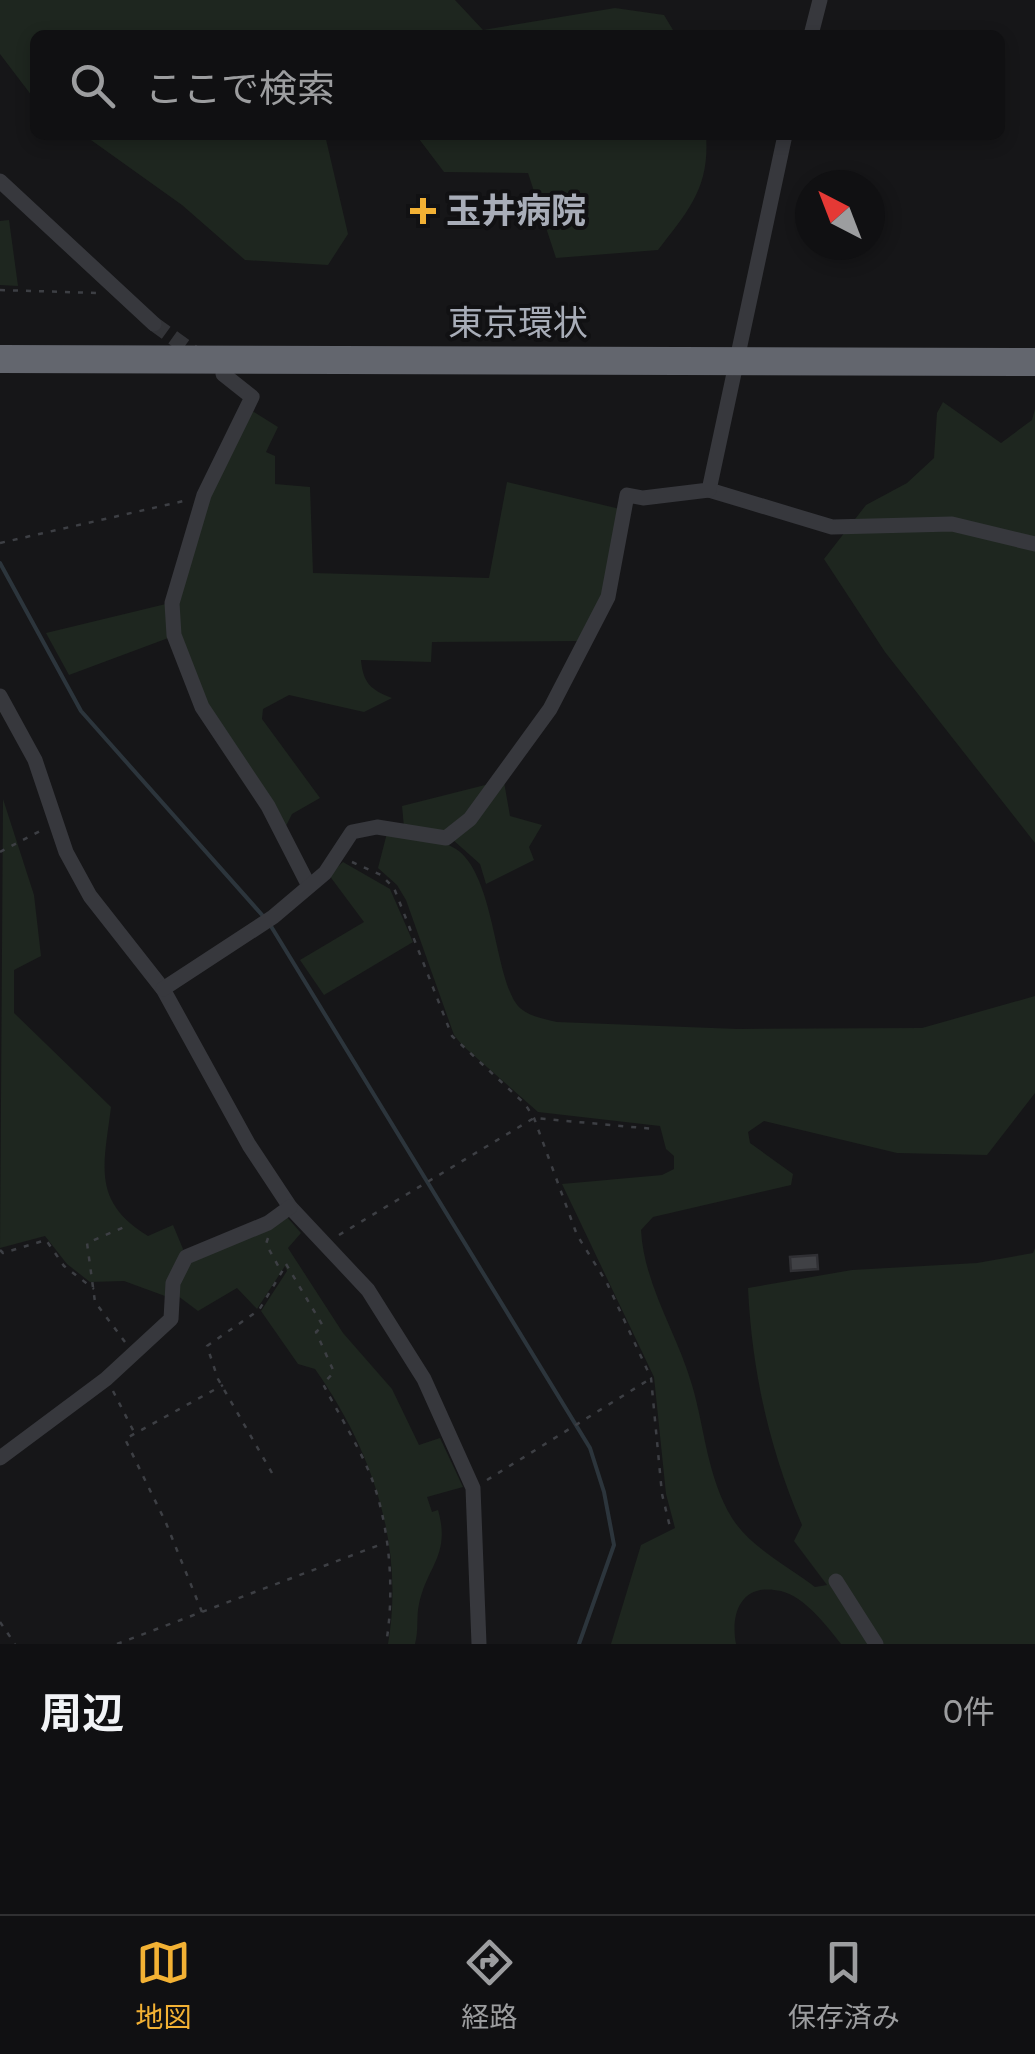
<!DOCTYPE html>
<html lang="ja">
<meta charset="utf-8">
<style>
:root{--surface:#101012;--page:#19191b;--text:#f1f3f6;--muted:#9c9d9f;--line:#303032;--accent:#f2b134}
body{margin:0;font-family:"Varela Round","Noto Sans JP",sans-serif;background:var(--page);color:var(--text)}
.compass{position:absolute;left:795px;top:170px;width:90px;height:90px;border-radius:50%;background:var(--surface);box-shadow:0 5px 15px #0003;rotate:318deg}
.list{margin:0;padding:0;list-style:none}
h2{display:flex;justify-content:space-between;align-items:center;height:130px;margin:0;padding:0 40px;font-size:42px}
h2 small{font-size:32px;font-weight:400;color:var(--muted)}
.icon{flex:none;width:55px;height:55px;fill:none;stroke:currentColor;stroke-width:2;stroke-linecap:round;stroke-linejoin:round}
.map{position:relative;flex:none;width:1035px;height:1644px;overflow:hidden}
.search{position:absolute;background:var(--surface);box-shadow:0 5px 15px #0003;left:30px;right:30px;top:30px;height:110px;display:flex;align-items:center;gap:25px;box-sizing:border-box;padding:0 35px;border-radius:15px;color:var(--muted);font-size:38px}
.sheet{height:270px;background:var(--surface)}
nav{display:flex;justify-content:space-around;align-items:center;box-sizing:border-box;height:140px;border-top:2px solid var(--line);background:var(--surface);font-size:28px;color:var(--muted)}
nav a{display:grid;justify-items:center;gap:5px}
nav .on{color:var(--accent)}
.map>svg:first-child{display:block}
</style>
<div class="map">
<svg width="1035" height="1644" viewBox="0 0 1035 1644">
<rect width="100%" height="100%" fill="#161618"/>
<g fill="#1e261f">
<polygon points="0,0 455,0 483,30 615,8 664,15 676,35 35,35 35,100 0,54"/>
<polygon points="84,135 325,135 348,234 328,265 245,260 182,205"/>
<path d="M416,135H706C710,188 688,211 658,250L556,258L528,173L444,172Z"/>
<polygon points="9,220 18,286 0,285 0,221"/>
<polygon points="943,402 1001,443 1032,420 1035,409 1035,843 885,652 824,559 866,505 907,483 934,458 937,413"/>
<path d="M254,412L278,427L266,452L275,456V484L310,487L313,573L489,578L507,482L620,509L604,596L580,641L432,642L431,662L361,660C363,683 371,690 392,698L364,712L289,695L263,709L262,719L320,798L292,814L284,830L205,704L177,635L175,601L206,504L247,413Z"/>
<polygon points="170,603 171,637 69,675 46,633"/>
<polygon points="504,782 510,816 542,825 529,847 534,860 486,884 480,864 452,839"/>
<polygon points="493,783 465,817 444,833 404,827 402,806"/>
<path d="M3,799L34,895L41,956L14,970V1013L111,1107C104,1165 91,1201 148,1236L173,1225L183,1249L165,1296L124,1281L90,1282L67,1264L45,1236L0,1248Z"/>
<path d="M387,833C408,837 438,837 456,849C496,875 494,983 520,1008C531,1017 544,1019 557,1022L738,1029L922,1028L1035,996V1093L987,1155L897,1153L764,1121L748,1132L750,1143L793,1174L791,1185L653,1217L641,1230C644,1285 677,1333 692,1385C705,1429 707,1477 732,1518C750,1547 789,1567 815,1587L827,1585L794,1541L802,1525C769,1448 752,1371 748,1288L852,1270L977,1263L1033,1253L1035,1248V1644H841C827,1626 805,1597 781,1591C742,1582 730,1612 736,1644H611L641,1545L675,1528L666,1494L654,1377L562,1184L662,1175L674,1169V1156L666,1149L660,1126L538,1112L462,1045L454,1035L406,900L397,885L378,868Z"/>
<polygon points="343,862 390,889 413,942 324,995 300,960 364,922 329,875"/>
<path d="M287,1217L301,1233L288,1248L343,1333L392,1389L419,1445L440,1438L463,1487L427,1497L432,1512L438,1510C451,1555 427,1566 419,1604C416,1617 419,1629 415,1644H388C405,1545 372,1450 315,1369L298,1364L261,1311L287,1271L285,1266L257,1309L237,1288L198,1311L178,1296V1283L191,1259Z"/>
</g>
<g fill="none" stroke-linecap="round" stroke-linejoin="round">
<g stroke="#2c353c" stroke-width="4">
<polyline points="0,563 81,711 263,916"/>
<polyline points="269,923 590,1448 604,1492 614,1545 579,1644"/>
</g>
</g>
<polygon fill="#404145" stroke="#303034" stroke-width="2.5" points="817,1255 818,1269 791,1271 790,1257"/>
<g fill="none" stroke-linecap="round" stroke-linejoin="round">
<polyline stroke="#333438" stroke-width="15" stroke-dasharray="15 8" stroke-linecap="butt" points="154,324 200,357"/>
<g stroke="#3d3f44" stroke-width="2.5" stroke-dasharray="5 8" stroke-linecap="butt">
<polyline points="0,290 97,293"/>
<polyline points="0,543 188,500"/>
<polyline points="0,852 42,830"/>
<polyline points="352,862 381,875 394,888 452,1036 525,1104 534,1118 577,1235 607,1283 651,1378 662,1494 670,1527"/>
<polyline points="339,1235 534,1118 654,1129"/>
<polyline points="268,1238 266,1244 281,1271"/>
<polyline points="0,1250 3,1253 46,1240 64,1266 94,1289"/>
<path d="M286,1264L323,1326L316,1332L334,1372L323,1384C338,1413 357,1443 370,1474C390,1524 395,1592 386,1644"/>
<polyline points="125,1342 95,1302 87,1243 129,1225"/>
<polyline points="113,1391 134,1432"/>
<polyline points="272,1473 218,1379 207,1346 259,1310 286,1265"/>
<polyline points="487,1480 650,1379"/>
<polyline points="202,1612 166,1523 125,1439 223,1385"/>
<polyline points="0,1622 15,1644"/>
<polyline points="117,1644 382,1544"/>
</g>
<g stroke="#37383d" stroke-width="15">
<polyline points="811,35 820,0"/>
<polyline points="0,181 154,324"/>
<polyline points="223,374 252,397 204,495 172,603 174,635 202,707 268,806 309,886"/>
<polyline points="709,490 832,527 952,524 1035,544"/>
<polyline points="0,696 35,760 66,852 90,896 163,989 249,1145 290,1207 368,1290 424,1379 473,1488 479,1644"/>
<polyline points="163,989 273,917 325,873 352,832 377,827 446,838 470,819 550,709 608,597 627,495 643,498 709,490 785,135"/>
<polyline points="0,1458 106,1379 171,1319 173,1283 186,1257 268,1223 290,1207"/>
<polyline points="836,1581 876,1644"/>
</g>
<polyline stroke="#63666e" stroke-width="28" points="0,359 1035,362"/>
</g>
<path fill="#f2b134" stroke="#111113" stroke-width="4" d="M418 196h10v10h10v10h-10v10h-10v-10h-10v-10h10z"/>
<g text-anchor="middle" stroke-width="8" stroke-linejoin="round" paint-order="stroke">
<g font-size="35" font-weight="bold" fill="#a8adb8" stroke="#111113" text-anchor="start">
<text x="446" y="223">玉井病院</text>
</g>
<g font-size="35" fill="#a8adb8" stroke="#111113">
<text x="518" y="335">東京環状</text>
</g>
</g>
</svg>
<svg class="compass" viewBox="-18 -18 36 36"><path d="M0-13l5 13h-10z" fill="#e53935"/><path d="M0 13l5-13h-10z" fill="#9c9d9f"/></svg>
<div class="search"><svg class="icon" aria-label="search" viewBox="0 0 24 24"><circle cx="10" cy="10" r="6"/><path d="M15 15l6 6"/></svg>ここで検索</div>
</div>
<section class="sheet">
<h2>周辺<small>0件</small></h2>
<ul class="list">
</ul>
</section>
<nav>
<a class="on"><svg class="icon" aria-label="map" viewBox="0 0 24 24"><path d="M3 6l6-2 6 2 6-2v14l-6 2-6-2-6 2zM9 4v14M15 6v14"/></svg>地図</a>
<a><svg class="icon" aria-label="directions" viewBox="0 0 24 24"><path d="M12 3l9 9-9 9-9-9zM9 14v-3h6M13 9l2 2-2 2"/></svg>経路</a>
<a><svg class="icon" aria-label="saved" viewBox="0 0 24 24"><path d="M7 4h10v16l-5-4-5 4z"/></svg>保存済み</a>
</nav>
